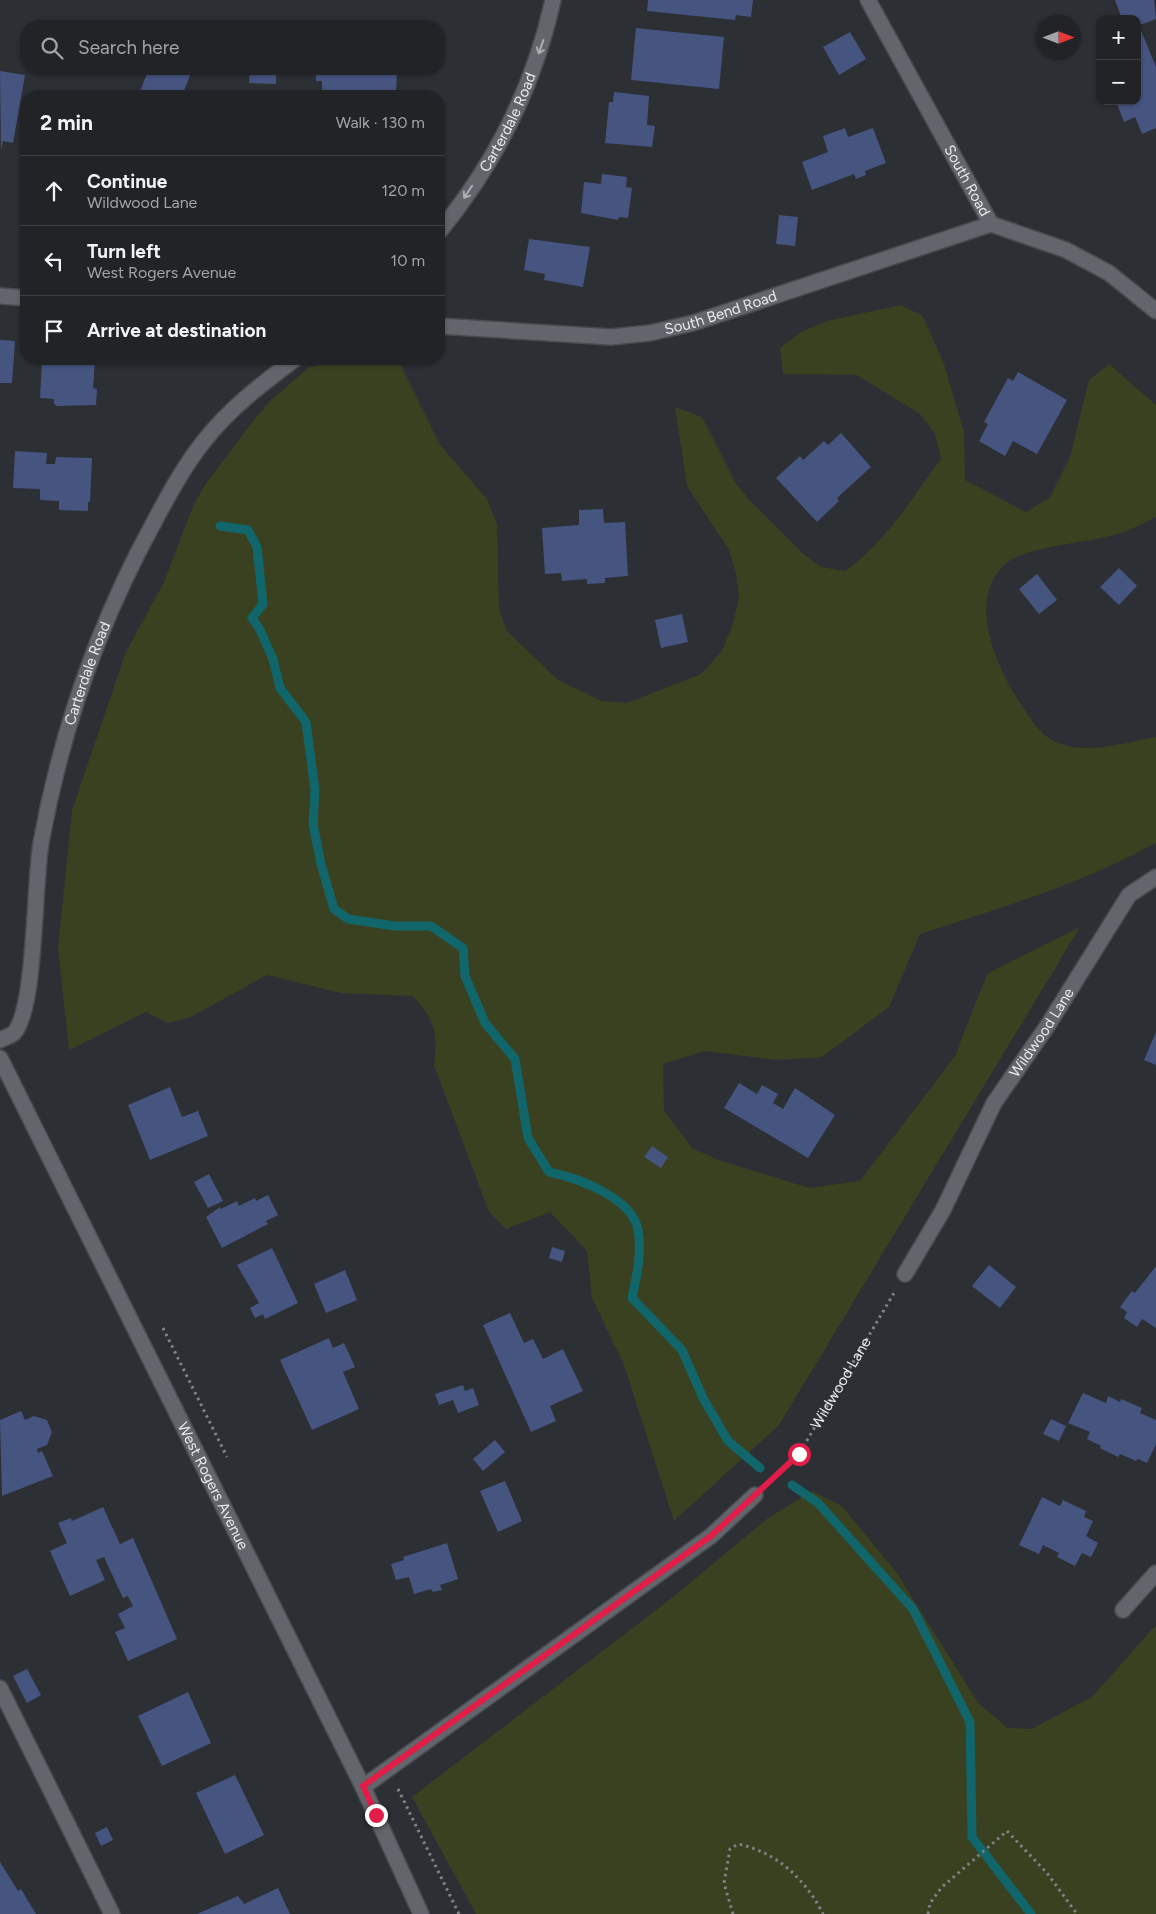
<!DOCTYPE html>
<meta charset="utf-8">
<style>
:root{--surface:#212327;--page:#292b2f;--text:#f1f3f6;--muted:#a2a4a7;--line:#3e4044}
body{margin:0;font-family:Figtree,sans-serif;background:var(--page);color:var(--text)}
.controls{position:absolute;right:15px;top:15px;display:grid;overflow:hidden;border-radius:10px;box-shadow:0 1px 4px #0004}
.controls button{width:45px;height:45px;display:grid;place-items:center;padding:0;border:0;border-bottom:1px solid var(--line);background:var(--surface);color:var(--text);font:25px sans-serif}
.compass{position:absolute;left:1036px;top:15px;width:45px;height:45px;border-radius:50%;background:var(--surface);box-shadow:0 1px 4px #0004;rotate:90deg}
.stop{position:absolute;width:15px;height:15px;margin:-11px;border:4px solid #e11d48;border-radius:50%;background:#fff}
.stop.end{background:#e11d48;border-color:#fff;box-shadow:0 1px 5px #0008}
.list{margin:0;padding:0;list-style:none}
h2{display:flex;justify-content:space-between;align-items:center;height:65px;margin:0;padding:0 20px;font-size:21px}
h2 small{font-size:16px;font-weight:400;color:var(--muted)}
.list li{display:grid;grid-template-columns:32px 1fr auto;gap:15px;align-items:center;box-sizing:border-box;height:70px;padding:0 20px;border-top:1px solid var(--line)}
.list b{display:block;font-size:19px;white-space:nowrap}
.list p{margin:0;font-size:16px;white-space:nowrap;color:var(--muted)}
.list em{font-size:16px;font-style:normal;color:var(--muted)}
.icon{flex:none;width:28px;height:28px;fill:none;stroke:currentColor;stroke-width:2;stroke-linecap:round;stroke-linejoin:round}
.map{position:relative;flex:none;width:1156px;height:1914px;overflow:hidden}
.search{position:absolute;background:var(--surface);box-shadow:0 1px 4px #0004;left:20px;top:20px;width:425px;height:55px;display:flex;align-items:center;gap:12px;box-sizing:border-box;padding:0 18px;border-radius:20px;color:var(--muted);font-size:19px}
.panel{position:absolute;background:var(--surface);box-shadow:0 1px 4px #0004;left:20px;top:90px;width:425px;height:275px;border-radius:20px}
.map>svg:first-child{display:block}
</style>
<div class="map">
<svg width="1156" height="1914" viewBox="0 0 1156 1914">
<rect width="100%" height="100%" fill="#2c2f34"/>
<g fill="#3a4121">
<path d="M901,305L923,316L944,364L964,432L965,480L1026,512L1050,497L1070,457L1089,380L1109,364L1156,405V517C1143,523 1131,530 1118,534C1090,543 1020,546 1002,567C967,605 998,670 1022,706C1030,718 1039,733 1052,740C1082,757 1125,742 1156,737V843C1081,884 1001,908 920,934L889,1007L822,1057L776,1060L705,1051L663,1064L664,1110L692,1148L716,1159L809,1188L860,1181L955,1056L987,974L1080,927L779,1425L674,1521L624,1365L592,1298L587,1251L550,1212L506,1229L489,1212L434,1065C438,1032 435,1021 413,996L341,993L267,975L191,1017L168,1023L146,1012L69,1050L58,948L72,810L126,652L164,582L194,504L207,482L253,421L270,401L308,368L337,359H390L399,362L440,445L487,499L497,524L499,608L506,630L558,680L602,701L627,703L701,674L721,652L732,627L739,598L736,573L729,550L687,486L675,407L702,417L735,482L750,501L801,552L821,567L845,571C885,543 912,498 941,459L935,434L920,414L857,375L783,374L780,348L801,332L827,321Z"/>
<polygon points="812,1491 842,1506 896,1572 979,1704 1008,1728 1031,1729 1092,1697 1156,1625 1156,1914 476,1914 412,1797 673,1597 768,1518"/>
</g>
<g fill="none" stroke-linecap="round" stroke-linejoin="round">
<g stroke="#10666a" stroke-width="9">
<path d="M220,526L248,530L257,547L263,604L252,618L259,628L273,659L280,688L306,722L315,790L313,824L321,864L334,909L348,919L395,926H431L463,948L465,976L485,1023L515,1059L528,1138L549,1172C577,1178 632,1197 638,1230C642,1253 637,1275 632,1298L682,1350L703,1398L728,1441L760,1468"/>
<polyline points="792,1485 818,1503 913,1609 970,1722 972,1837 1031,1914"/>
</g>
</g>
<g fill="#465480">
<polygon points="648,0 753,0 751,17 736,15 735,20 647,11"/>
<polygon points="1115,0 1154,0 1156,19 1137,26 1137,19 1122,19"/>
<polygon points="636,28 724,37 719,89 631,80"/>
<polygon points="1140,28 1156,67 1156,128 1142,134 1135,117 1124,122 1116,101 1137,101 1137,29"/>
<polygon points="850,32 866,59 839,75 823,47"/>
<polygon points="149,69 180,69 191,73 182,96 138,96"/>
<polygon points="250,69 276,69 276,84 249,83"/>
<polygon points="316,69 397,69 396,96 322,96 322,81 316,81"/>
<polygon points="0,71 25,75 13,143 3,141 1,150"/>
<polygon points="614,92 649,96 647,125 655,126 652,147 605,143 609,102 613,102"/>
<polygon points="845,128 848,137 873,128 886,163 865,171 866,175 856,179 854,174 812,190 802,162 828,152 823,136"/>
<polygon points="602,174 627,177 626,187 632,188 628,218 619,217 618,220 581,213 584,182 601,184"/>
<polygon points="779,215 798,217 795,246 776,244"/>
<polygon points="529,239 590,247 583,287 544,280 545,274 524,270"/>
<polygon points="0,340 15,341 12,383 0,383"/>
<polygon points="42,359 95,359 93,388 97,389 96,405 57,406 54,404 54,399 40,398"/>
<polygon points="1018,372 1067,400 1037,454 1013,441 1005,456 979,441 988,424 984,422 1008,378 1013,381"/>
<polygon points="841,433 871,467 837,498 839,501 817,522 776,478 800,456 803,460 824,441 828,445"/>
<polygon points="15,451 47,453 46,464 55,464 56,457 92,458 90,502 88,502 88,511 59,510 59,501 40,500 40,489 13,488"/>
<polygon points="603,509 604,523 625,522 628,576 605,578 605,583 587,584 587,579 562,581 561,573 545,574 542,528 579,525 579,510"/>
<polygon points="1119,568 1137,586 1119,605 1100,587"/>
<polygon points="1037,574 1057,600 1039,614 1019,589"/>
<polygon points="682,614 688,642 661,648 655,620"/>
<polygon points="1156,1032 1156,1065 1144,1060"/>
<polygon points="739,1083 757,1094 762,1085 778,1094 773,1103 783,1109 795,1088 835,1115 808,1158 724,1108"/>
<polygon points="170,1087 182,1117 198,1111 208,1136 150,1160 128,1105"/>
<polygon points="652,1146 668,1157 661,1168 644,1157"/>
<polygon points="209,1174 223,1201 208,1208 194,1182"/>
<polygon points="268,1195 278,1215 266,1221 268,1224 222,1248 206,1217 220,1207 221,1209 237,1201 239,1206 255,1198 256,1201"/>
<polygon points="552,1247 565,1251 562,1262 549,1258"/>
<polygon points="272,1248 298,1303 265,1319 263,1314 255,1318 250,1308 259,1303 237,1265"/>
<polygon points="989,1265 1016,1287 1000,1308 972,1286"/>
<polygon points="1156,1266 1156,1328 1142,1319 1137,1327 1124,1318 1127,1312 1120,1307 1132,1291 1135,1293"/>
<polygon points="345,1270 357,1300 326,1313 314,1284"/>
<polygon points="510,1313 524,1343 533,1339 543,1359 563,1349 583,1391 550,1406 556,1421 531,1432 483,1325"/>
<polygon points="329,1338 333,1348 344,1343 355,1367 343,1372 359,1409 312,1430 280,1360"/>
<polygon points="463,1385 465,1391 473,1388 479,1405 458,1413 453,1400 439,1405 435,1394"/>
<polygon points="1083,1393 1106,1403 1108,1396 1120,1402 1121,1399 1142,1408 1140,1413 1156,1420 1156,1444 1147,1463 1138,1459 1136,1461 1120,1454 1118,1457 1100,1448 1101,1446 1087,1439 1090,1432 1068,1423"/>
<polygon points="21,1411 25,1420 34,1416 47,1420 52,1432 47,1445 37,1449 38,1453 42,1451 53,1476 2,1496 0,1420"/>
<polygon points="1051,1419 1066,1426 1059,1441 1043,1434"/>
<polygon points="495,1440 505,1452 483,1471 473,1459"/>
<polygon points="505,1481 522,1521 498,1532 480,1491"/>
<polygon points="1042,1497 1060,1506 1063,1500 1086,1511 1084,1517 1093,1521 1086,1536 1098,1543 1091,1557 1082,1553 1075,1566 1057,1557 1059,1553 1043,1545 1039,1554 1019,1545"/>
<polygon points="103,1507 120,1544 133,1538 177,1639 128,1661 115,1632 125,1628 118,1614 133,1606 128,1596 123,1598 104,1557 96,1560 105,1580 70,1596 50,1551 67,1543 58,1523 71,1518 72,1521"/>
<polygon points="447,1543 458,1579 440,1585 442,1590 433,1592 431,1589 414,1594 409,1577 396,1580 391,1564 404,1560 403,1557"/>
<polygon points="27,1669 41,1695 27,1703 13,1676"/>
<polygon points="188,1692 211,1743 162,1766 138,1716"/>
<polygon points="235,1775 264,1835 225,1854 196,1793"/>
<polygon points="107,1827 113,1840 101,1846 95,1833"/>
<polygon points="0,1862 18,1891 21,1889 36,1914 0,1914"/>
<polygon points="278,1888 290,1914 197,1914 238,1896 244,1904"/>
</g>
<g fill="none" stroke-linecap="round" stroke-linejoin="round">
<defs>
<g id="minor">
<path id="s2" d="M868,0L991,224L1066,250L1109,273L1156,311"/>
<path id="s3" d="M439,232C495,164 534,86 553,0"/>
<polyline points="0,296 26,298"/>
<path id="s4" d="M439,326L611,337L650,333L693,323L991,224"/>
<path id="s5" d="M0,1040C4,1038 10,1036 14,1033C36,1009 34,882 41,843C61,732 99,623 153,524C168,496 184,466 204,441C230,408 262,384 295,359"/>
<path id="s6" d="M0,1058L363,1787L421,1914"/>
<path id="s7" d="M905,1274L943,1210L994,1103L1048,1025L1129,895L1156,877"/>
<polyline points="1123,1610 1156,1573"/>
<polyline points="0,1688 112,1914"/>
<polyline points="363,1787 711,1536 755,1495"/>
</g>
</defs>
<use href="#minor" stroke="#484a4e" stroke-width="18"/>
<g stroke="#808387" stroke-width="3" stroke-dasharray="2.5 4" stroke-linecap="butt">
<polyline points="163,1328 227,1457"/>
<path id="s1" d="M772,1479L799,1454L894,1293"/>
<polyline points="398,1789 459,1914"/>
<path d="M733,1914L724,1883L730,1849L738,1844C777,1852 806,1880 823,1914"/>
<polyline points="928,1914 930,1903 942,1887 1007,1831 1047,1873 1077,1914"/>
</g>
<use href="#minor" stroke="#63656c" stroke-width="15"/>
</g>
<defs><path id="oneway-shaft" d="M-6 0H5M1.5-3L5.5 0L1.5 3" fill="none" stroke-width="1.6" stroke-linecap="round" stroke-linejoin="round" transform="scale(1.25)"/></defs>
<g stroke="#acaeb4">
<use href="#oneway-shaft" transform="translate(541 47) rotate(109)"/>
<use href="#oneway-shaft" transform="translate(468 192) rotate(124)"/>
</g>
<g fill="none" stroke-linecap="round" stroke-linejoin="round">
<polyline stroke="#e11d48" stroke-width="6" points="376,1815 363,1786 711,1536 799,1454"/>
</g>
<g text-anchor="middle" stroke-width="5" stroke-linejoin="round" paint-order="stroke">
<g font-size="15" fill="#e8eaee" stroke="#161719">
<text dy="5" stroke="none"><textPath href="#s3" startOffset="130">Carterdale Road</textPath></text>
<text dy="5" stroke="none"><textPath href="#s2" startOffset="206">South Road</textPath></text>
<text dy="5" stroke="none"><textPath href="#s4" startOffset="285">South Bend Road</textPath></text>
<text dy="5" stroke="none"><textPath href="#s5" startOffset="385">Carterdale Road</textPath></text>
<text dy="5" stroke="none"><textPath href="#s7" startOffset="278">Wildwood Lane</textPath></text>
<text dy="5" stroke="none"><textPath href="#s1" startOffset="119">Wildwood Lane</textPath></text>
<text dy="5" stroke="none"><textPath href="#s6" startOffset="478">West Rogers Avenue</textPath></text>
</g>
</g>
</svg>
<div class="controls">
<button>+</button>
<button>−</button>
</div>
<svg class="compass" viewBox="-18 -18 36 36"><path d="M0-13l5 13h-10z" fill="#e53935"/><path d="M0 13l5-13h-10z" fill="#a2a4a7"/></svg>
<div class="stop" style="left:799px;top:1454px"></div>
<div class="stop end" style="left:376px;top:1815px"></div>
<div class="search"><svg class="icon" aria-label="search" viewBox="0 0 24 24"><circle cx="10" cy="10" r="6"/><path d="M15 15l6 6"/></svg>Search here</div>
<section class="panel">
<h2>2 min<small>Walk · 130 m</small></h2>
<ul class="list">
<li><svg class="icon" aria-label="ahead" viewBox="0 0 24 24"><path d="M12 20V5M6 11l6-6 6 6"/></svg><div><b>Continue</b><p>Wildwood Lane</p></div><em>120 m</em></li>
<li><svg class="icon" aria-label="left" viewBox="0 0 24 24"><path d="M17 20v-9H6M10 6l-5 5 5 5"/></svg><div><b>Turn left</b><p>West Rogers Avenue</p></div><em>10 m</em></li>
<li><svg class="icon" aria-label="arrive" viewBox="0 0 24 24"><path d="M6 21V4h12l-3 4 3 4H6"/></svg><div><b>Arrive at destination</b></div></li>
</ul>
</section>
</div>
